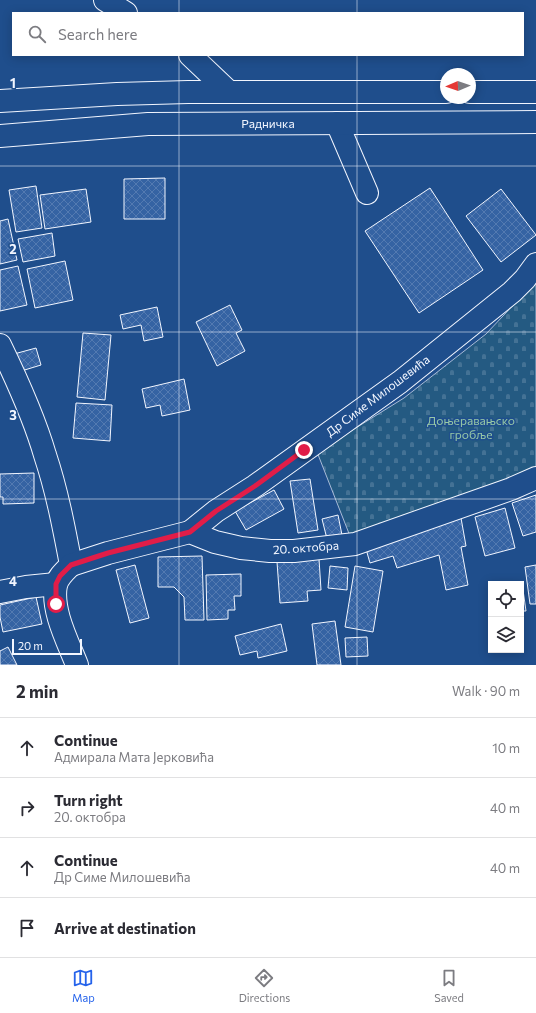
<!DOCTYPE html>
<meta charset="utf-8">
<style>
:root{--surface:#fff;--page:#f2f2f3;--text:#2b2b33;--muted:#7c7c81;--line:#e1e1e2;--accent:#2563eb}
body{margin:0;font-family:Commissioner,sans-serif;background:var(--page);color:var(--text)}
.controls{position:absolute;right:12px;bottom:12px;display:grid;overflow:hidden;border-radius:0px;box-shadow:0 2px 10px #0003}
.controls button{width:36px;height:36px;display:grid;place-items:center;padding:0;border:0;border-bottom:1px solid var(--line);background:var(--surface);color:var(--text);font:20px sans-serif}
.compass{position:absolute;left:440px;top:68px;width:36px;height:36px;border-radius:50%;background:var(--surface);box-shadow:0 2px 10px #0003;rotate:268deg}
.scale{position:absolute;left:12px;bottom:10px;width:70px;box-sizing:border-box;padding-left:4px;border:2px solid #f2f6ff;border-top:0;font-size:11px;line-height:14px;white-space:nowrap;color:#f2f6ff;-webkit-text-stroke:3px #1f4e8c;paint-order:stroke}
.stop{position:absolute;width:12px;height:12px;margin:-9px;border:3px solid #e11d48;border-radius:50%;background:#fff}
.stop.end{background:#e11d48;border-color:#fff;box-shadow:0 1px 4px #0008}
.list{margin:0;padding:0;list-style:none}
h2{display:flex;justify-content:space-between;align-items:center;height:52px;margin:0;padding:0 16px;font-size:17px}
h2 small{font-size:13px;font-weight:400;color:var(--muted)}
.list li{display:grid;grid-template-columns:26px 1fr auto;gap:12px;align-items:center;box-sizing:border-box;height:60px;padding:0 16px;border-top:1px solid var(--line)}
.list b{display:block;font-size:15px;white-space:nowrap}
.list p{margin:0;font-size:13px;white-space:nowrap;color:var(--muted)}
.list em{font-size:13px;font-style:normal;color:var(--muted)}
.icon{flex:none;width:22px;height:22px;fill:none;stroke:currentColor;stroke-width:2;stroke-linecap:round;stroke-linejoin:round}
.map{position:relative;flex:none;width:536px;height:665px;overflow:hidden}
.search{position:absolute;background:var(--surface);box-shadow:0 2px 10px #0003;left:12px;right:12px;top:12px;height:44px;display:flex;align-items:center;gap:10px;box-sizing:border-box;padding:0 14px;border-radius:0px;color:var(--muted);font-size:15px}
.sheet{height:292px;background:var(--surface)}
nav{display:flex;justify-content:space-around;align-items:center;box-sizing:border-box;height:56px;border-top:1px solid var(--line);background:var(--surface);font-size:11px;color:var(--muted)}
nav a{display:grid;justify-items:center;gap:2px}
nav .on{color:var(--accent)}
.map>svg:first-child{display:block}
</style>
<div class="map">
<svg width="536" height="665" viewBox="0 0 536 665">
<defs>
<pattern id="cemetery-stones" width="16" height="16" patternUnits="userSpaceOnUse"><rect width="16" height="16" fill="#245a82"/><path d="M2 7V4a2 2 0 0 1 4 0v3zM10 15v-3a2 2 0 0 1 4 0v3z" fill="#447295"/></pattern>
<pattern id="building-cross-hatch" width="8" height="8" patternUnits="userSpaceOnUse"><rect width="8" height="8" fill="#3563a3"/><path d="M0 0l8 8M0 8l8-8" fill="none" stroke="#537ab1"/></pattern>
</defs>
<rect width="100%" height="100%" fill="#1f4e8c"/>
<polygon fill="url(#cemetery-stones)" stroke="#a8bbd7" points="536,281 536,467 498,487 350,536 317,452 404,398 486,334"/>
<g fill="url(#building-cross-hatch)" stroke="#f2f6ff">
<polygon points="165,178 165,219 124,219 124,179"/>
<polygon points="36,186 42,228 16,232 9,190"/>
<polygon points="430,188 483,270 419,313 365,231"/>
<polygon points="86,189 91,222 45,229 40,195"/>
<polygon points="501,189 536,235 501,262 466,216"/>
<polygon points="8,219 17,260 0,264 0,221"/>
<polygon points="52,233 55,256 23,262 18,239"/>
<polygon points="65,261 73,300 35,308 27,269"/>
<polygon points="18,266 27,305 0,311 0,270"/>
<polygon points="230,305 242,330 236,333 245,351 217,366 196,322"/>
<polygon points="157,307 163,337 144,341 141,325 123,329 120,315"/>
<polygon points="83,333 111,335 105,400 77,397"/>
<polygon points="36,348 41,365 18,372 14,354"/>
<polygon points="184,379 190,410 162,416 160,405 146,408 142,389"/>
<polygon points="76,403 112,405 110,441 73,438"/>
<polygon points="34,473 34,503 3,504 3,497 0,497 0,474"/>
<polygon points="310,479 318,530 298,533 290,481"/>
<polygon points="274,490 284,509 246,530 235,511"/>
<polygon points="536,495 536,532 523,536 512,503"/>
<polygon points="505,508 515,548 485,556 475,517"/>
<polygon points="338,515 342,535 327,539 322,519"/>
<polygon points="461,518 466,546 461,547 468,585 446,590 439,555 397,568 393,556 370,563 366,549"/>
<polygon points="202,556 204,620 185,620 184,597 174,587 158,587 158,557"/>
<polygon points="319,559 321,590 307,591 308,601 280,603 277,562"/>
<polygon points="135,565 149,618 130,623 116,570"/>
<polygon points="536,565 536,604 530,604 525,567"/>
<polygon points="330,566 348,568 347,590 328,588"/>
<polygon points="355,566 383,571 373,632 345,627"/>
<polygon points="241,574 241,596 234,596 235,610 228,610 228,619 207,620 206,575"/>
<polygon points="522,583 526,611 521,611 521,584 516,584"/>
<polygon points="36,597 42,624 3,632 0,617 0,605"/>
<polygon points="335,621 341,665 317,665 312,624"/>
<polygon points="281,624 287,651 258,658 257,651 240,655 235,636"/>
<polygon points="367,637 368,656 346,657 345,638"/>
<polygon points="8,647 17,665 0,665 0,651"/>
</g>
<g fill="none" stroke-linecap="round" stroke-linejoin="round">
<defs>
<g id="minor">
<polyline points="105,0 126,13"/>
<polyline points="190,55 229,92"/>
<polyline points="337,123 367,193"/>
<path d="M0,345C17,380 34,417 45,455C57,491 64,528 71,565C65,571 58,577 56,585C51,610 68,642 77,665"/>
<polyline points="190,532 216,511 255,486 400,382 512,292 525,279 536,264"/>
<polyline points="71,565 108,553 190,532 215,542 241,548 270,551 294,551 355,544 511,489 536,478"/>
<polyline points="0,592 26,587 56,584"/>
</g>
<g id="major">
<polyline points="470,92 536,92"/>
<polyline points="0,101 117,94 188,92 446,92"/>
<polyline points="0,136 148,124 536,122"/>
</g>
</defs>
<use href="#minor" stroke="#f2f6ff" stroke-width="24"/>
<use href="#major" stroke="#f2f6ff" stroke-width="24"/>
<use href="#minor" stroke="#1f4e8c" stroke-width="22"/>
<use href="#major" stroke="#1f4e8c" stroke-width="22"/>
</g>
<g fill="none" stroke-linecap="round" stroke-linejoin="round">
<polyline stroke="#e11d48" stroke-width="5" points="56,604 56,584 60,576 71,565 108,553 190,532 216,511 255,486 304,450"/>
</g>
<path fill="none" stroke="#f2f6ff" stroke-width="1" stroke-opacity="0.55" d="M179,0V13M357,0V13M179,55V665M357,55V665M0,166H536M0,332H536M0,499H536"/>
<g text-anchor="middle" stroke-width="3" stroke-linejoin="round" paint-order="stroke">
<g font-size="12" fill="#f2f6ff" stroke="#1f4e8c">
<text x="268" y="128">Радничка</text>
<text transform="translate(378 396) rotate(-37)" y="4">Др Симе Милошевића</text>
<text transform="translate(306 548) rotate(-4)" y="4">20. октобра</text>
</g>
<g font-size="12" fill="#97c8a6" stroke="#1f4e8c">
<text x="471" y="425">Доњеравањско<tspan x="471" dy="14">гробље</tspan></text>
</g>
</g>
<g font-size="13" text-anchor="middle" font-weight="bold" fill="#f2f6ff" stroke="#1f4e8c" stroke-width="3" stroke-linejoin="round" paint-order="stroke">
<text x="13" y="88">1</text>
<text x="13" y="254">2</text>
<text x="13" y="420">3</text>
<text x="13" y="586">4</text>
</g>
</svg>
<div class="controls">
<button><svg class="icon" aria-label="locate" viewBox="0 0 24 24"><circle cx="12" cy="12" r="6"/><path d="M12 2v4M12 18v4M2 12h4M18 12h4"/></svg></button>
<button><svg class="icon" aria-label="layers" viewBox="0 0 24 24"><path d="M12 4l9 5-9 5-9-5zM3 14l9 5 9-5"/></svg></button>
</div>
<svg class="compass" viewBox="-18 -18 36 36"><path d="M0-13l5 13h-10z" fill="#e53935"/><path d="M0 13l5-13h-10z" fill="#7c7c81"/></svg>
<div class="scale">20 m</div>
<div class="stop" style="left:56px;top:604px"></div>
<div class="stop end" style="left:304px;top:450px"></div>
<div class="search"><svg class="icon" aria-label="search" viewBox="0 0 24 24"><circle cx="10" cy="10" r="6"/><path d="M15 15l6 6"/></svg>Search here</div>
</div>
<section class="sheet">
<h2>2 min<small>Walk · 90 m</small></h2>
<ul class="list">
<li><svg class="icon" aria-label="ahead" viewBox="0 0 24 24"><path d="M12 20V5M6 11l6-6 6 6"/></svg><div><b>Continue</b><p>Адмирала Мата Јерковића</p></div><em>10 m</em></li>
<li><svg class="icon" aria-label="right" viewBox="0 0 24 24"><path d="M7 20v-9h11M14 6l5 5-5 5"/></svg><div><b>Turn right</b><p>20. октобра</p></div><em>40 m</em></li>
<li><svg class="icon" aria-label="ahead" viewBox="0 0 24 24"><path d="M12 20V5M6 11l6-6 6 6"/></svg><div><b>Continue</b><p>Др Симе Милошевића</p></div><em>40 m</em></li>
<li><svg class="icon" aria-label="arrive" viewBox="0 0 24 24"><path d="M6 21V4h12l-3 4 3 4H6"/></svg><div><b>Arrive at destination</b></div></li>
</ul>
</section>
<nav>
<a class="on"><svg class="icon" aria-label="map" viewBox="0 0 24 24"><path d="M3 6l6-2 6 2 6-2v14l-6 2-6-2-6 2zM9 4v14M15 6v14"/></svg>Map</a>
<a><svg class="icon" aria-label="directions" viewBox="0 0 24 24"><path d="M12 3l9 9-9 9-9-9zM9 14v-3h6M13 9l2 2-2 2"/></svg>Directions</a>
<a><svg class="icon" aria-label="saved" viewBox="0 0 24 24"><path d="M7 4h10v16l-5-4-5 4z"/></svg>Saved</a>
</nav>
